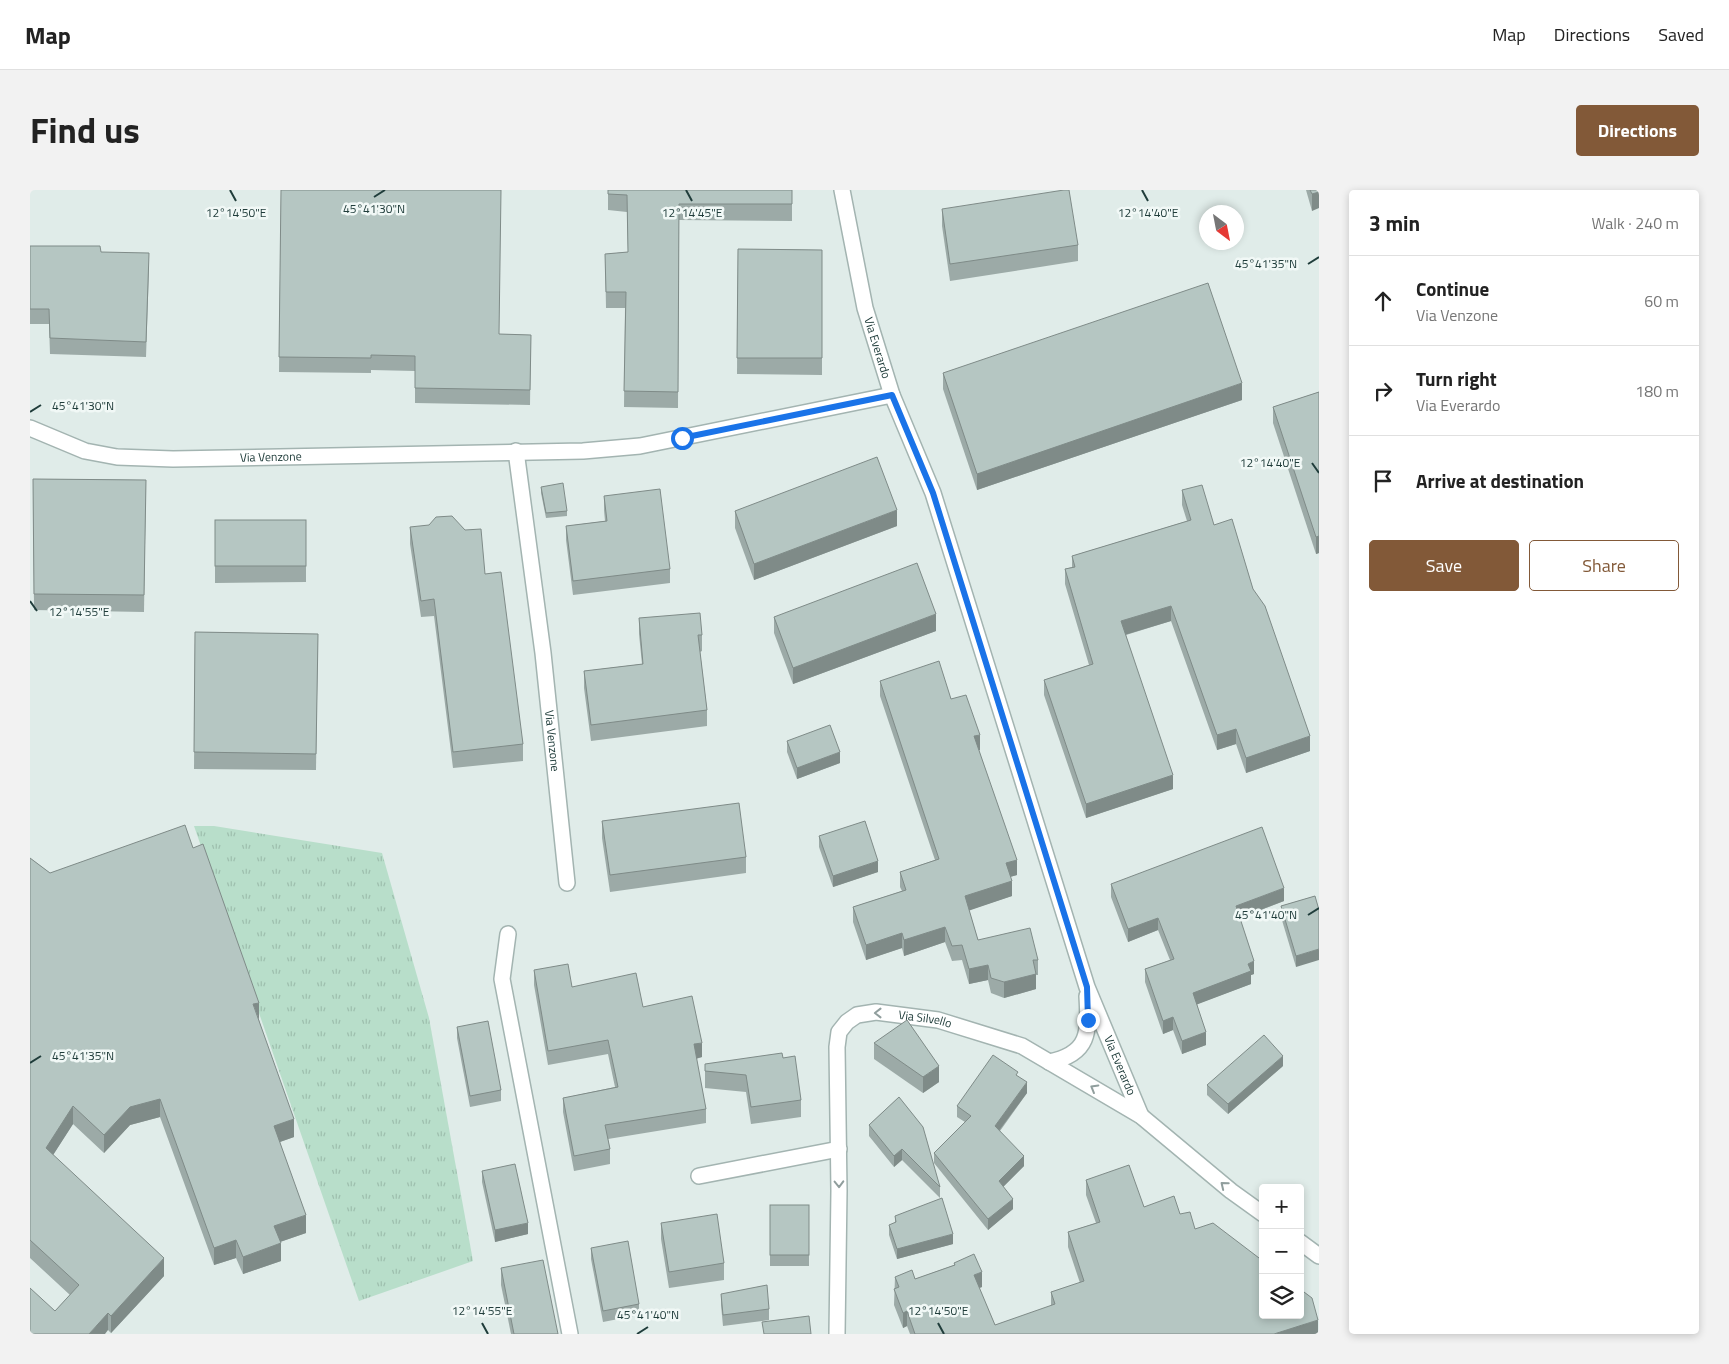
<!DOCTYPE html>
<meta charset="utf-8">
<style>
:root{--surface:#fff;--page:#f2f2f2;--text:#222;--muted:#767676;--line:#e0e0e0;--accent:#825938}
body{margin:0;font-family:"Titillium Web",sans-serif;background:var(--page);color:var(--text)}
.controls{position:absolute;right:15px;bottom:15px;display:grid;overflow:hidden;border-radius:5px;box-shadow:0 2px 8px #0003}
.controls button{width:45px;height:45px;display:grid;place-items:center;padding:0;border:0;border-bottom:1px solid var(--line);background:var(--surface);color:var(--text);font:25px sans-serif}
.compass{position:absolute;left:1169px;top:15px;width:45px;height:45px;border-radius:50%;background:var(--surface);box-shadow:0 2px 8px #0003;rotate:148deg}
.stop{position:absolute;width:15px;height:15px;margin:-11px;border:4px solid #1a73e8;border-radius:50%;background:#fff}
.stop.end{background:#1a73e8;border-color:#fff;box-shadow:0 1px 5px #0008}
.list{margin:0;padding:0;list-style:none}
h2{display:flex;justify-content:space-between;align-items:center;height:65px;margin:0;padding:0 20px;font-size:21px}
h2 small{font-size:16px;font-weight:400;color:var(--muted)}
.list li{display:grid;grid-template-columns:32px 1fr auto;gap:15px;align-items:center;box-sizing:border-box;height:90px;padding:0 20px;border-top:1px solid var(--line)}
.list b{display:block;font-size:19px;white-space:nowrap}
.list p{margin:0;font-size:16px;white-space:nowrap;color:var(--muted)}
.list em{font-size:16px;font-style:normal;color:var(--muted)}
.actions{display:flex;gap:10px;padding:15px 20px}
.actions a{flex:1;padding:11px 0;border:1px solid var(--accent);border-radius:5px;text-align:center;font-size:18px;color:var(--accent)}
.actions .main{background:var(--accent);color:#fff}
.icon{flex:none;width:28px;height:28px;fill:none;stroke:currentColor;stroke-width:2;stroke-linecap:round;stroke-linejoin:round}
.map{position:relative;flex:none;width:1289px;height:1144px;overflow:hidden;border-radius:5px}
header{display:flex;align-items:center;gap:30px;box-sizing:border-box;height:70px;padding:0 25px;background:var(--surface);border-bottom:1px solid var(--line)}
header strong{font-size:24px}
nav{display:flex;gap:28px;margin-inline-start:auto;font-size:18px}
.intro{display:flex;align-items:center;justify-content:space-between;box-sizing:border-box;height:120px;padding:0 30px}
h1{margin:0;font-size:35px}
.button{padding:12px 22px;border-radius:5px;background:var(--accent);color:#fff;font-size:18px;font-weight:700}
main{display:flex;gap:30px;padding:0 30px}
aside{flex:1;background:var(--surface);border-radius:5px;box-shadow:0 2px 8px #0003}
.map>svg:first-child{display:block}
</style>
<header>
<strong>Map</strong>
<nav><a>Map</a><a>Directions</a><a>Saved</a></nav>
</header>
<div class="intro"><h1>Find us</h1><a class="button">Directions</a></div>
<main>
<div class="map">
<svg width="1289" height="1144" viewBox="0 0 1289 1144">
<defs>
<pattern id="grass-tufts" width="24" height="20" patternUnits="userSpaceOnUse" patternTransform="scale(1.25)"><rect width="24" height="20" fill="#b8deca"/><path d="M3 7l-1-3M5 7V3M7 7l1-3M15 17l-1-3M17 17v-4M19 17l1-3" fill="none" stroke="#9ebfae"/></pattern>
</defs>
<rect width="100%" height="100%" fill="#e0ece9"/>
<polygon fill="url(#grass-tufts)" points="164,636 184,636 352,663 399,828 443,1071 329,1111"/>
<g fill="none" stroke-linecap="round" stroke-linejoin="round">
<defs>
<g id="street">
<path id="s1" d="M812,0L835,118L862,205L903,303L1057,797L1111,926"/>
<path id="s2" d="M0,238L55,261L87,267L143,269L553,261L610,256L862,205"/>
<path id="s3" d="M486,261L513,463L537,693"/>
<polyline points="478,744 472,789 540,1144"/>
<path d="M1019,872C1060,864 1059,842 1057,806"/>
<polyline points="669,986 809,959"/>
<polyline points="1270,1052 1289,1066"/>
<path id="s4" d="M807,1144L809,1001L807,857L809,842L817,832L827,825L846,822L908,830L992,856L1111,926L1201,1001L1233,1024"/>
</g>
</defs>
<use href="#street" stroke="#a3b4b1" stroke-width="18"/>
<use href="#street" stroke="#fff" stroke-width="15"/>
</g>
<g fill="#9caaa7">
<polygon points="251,0 469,144 501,145 500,215 385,213 385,181 341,180 341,183 249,182"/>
<polygon points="578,0 762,0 762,31 649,30 648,218 594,217 595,118 576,118 575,64 598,62 597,22 578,20"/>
<polygon points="1276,0 1289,0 1282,21"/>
<polygon points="912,19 1048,55 1048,71 920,91 912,36"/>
<polygon points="0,56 71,62 119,78 116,167 20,164 19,134 0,134"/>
<polygon points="708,59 792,60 792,185 707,184"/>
<polygon points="913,183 1212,210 947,300 913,199"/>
<polygon points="1289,202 1289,363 1286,364 1243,233 1243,217"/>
<polygon points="3,289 116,290 114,422 4,420"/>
<polygon points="511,297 537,321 537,326 516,328 511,303"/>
<polygon points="1152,300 1184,335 1223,399 1280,561 1216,583 1206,554 1187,560 1141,431 1096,445 1143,599 1056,628 1014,505 1014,490 1059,475 1035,394 1035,379 1042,377 1042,366 1157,331 1152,315"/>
<polygon points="574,306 640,379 640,393 543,405 536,350 536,336 575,331 574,320"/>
<polygon points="705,321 867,336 724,390 705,338"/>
<polygon points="185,330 276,330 276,392 185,393"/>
<polygon points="380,337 455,384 493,554 493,571 423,578 404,426 391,427 380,354"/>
<polygon points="744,427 906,441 763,494 744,443"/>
<polygon points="609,428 672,445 672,461 670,462 677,520 677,536 561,551 554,498 554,481 612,474 609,444"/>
<polygon points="165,442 288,444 286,580 164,579"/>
<polygon points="850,491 921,509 950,560 949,560 987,685 980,687 982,706 939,720 948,750 1008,770 1008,785 1006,785 1006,799 974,808 961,803 958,790 939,794 932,770 922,771 915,752 874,766 872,758 836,770 823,732 823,717 872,701 870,697 870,682 905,670 850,506"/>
<polygon points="757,551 810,573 767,589 757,562"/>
<polygon points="572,631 716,667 716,683 580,702 572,648"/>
<polygon points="789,646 848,682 803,697 789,657"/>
<polygon points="163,658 229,830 264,947 250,952 276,1043 250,1052 251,1071 213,1084 206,1068 184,1075 130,927 100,935 74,963 43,934 23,965 134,1086 81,1143 78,1140 25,1121 40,1105 0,1068 0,668 20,683"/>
<polygon points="1081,694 1254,711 1210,728 1224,784 1221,785 1221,794 1167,814 1176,855 1152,864 1143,840 1133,844 1115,792 1115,779 1140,770 1128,740 1098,752 1081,707"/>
<polygon points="1285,706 1266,777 1251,727 1251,716"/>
<polygon points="504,780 542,797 613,817 672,867 666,869 676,919 676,933 578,949 580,959 580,974 544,981 533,922 533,908 585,897 578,864 518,875 504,795"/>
<polygon points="427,837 471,900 471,911 440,917 427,848"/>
<polygon points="844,853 909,892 893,903 844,869"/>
<polygon points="753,868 771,910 771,927 721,934 716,902 675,898 675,874"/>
<polygon points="1253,876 1198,924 1177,905 1177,895"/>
<polygon points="988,886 997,903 970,941 994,976 973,997 983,1019 958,1040 904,973 904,963 935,932 927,927 927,916"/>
<polygon points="869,907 910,997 910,1008 872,970 864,977 839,946 839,935"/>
<polygon points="452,981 498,1044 465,1052 452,992"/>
<polygon points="1056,990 1114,1017 1150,1024 1165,1039 1288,1144 880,1144 877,1136 873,1138 864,1115 865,1087 885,1089 924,1075 924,1073 952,1097 949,1098 965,1135 1021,1116 1021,1102 1050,1093 1038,1057 1038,1042 1066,1033 1056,1005"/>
<rect x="740" y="1015" width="39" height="61"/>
<polygon points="865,1026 923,1054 867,1069 859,1045 859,1035 865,1033"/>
<polygon points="631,1033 694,1073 694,1090 639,1098 631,1049"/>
<polygon points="561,1058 609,1114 609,1125 573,1132 561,1069"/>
<polygon points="471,1078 528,1144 481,1144 471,1095"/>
<polygon points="691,1104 739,1119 739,1130 693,1136 691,1115"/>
</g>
<g fill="#7f8b88">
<polygon points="1289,2 1289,18 1282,21 1282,4"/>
<polygon points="1212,193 1212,210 947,300 947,284"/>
<polygon points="867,320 867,336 724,390 724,374"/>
<polygon points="1289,346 1289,363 1286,364 1286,347"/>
<polygon points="1141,416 1141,431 1091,446 1091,431"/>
<polygon points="906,424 906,441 763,494 763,478"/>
<polygon points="1206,539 1206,554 1187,560 1187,545"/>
<polygon points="950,545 950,560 944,561 944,546"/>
<polygon points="1280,546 1280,561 1216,583 1216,568"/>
<polygon points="810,562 810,573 767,589 767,578"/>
<polygon points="1143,585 1143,599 1056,628 1056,614"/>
<polygon points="987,670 987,685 976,688 976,673"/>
<polygon points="848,671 848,682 803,697 803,686"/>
<polygon points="982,691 982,706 935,722 935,706"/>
<polygon points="1254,698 1254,711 1206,729 1206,716"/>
<polygon points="1128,728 1128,740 1098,752 1098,739"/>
<polygon points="915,737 915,752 874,766 874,750"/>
<polygon points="872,743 872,758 836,770 836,755"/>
<polygon points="1289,759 1289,770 1266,777 1266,766"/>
<polygon points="1224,771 1224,784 1221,785 1221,794 1163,816 1163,803"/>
<polygon points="958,775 958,790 939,794 939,779"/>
<polygon points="1006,784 1006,799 974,808 974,792"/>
<polygon points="229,813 229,830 223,814"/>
<polygon points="1143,827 1143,840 1133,844 1133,831"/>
<polygon points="1176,842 1176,855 1152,864 1152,851"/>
<polygon points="672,853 672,867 664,869 664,854"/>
<polygon points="1253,866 1253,876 1198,924 1198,914"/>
<polygon points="909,876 909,892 893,903 893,887"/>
<polygon points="997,892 997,903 965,946 965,936"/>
<polygon points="130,909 130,927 100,935 74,963 74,945 100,917"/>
<polygon points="43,916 43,934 16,976 16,958"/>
<polygon points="264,929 264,947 244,954 244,936"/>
<polygon points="872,959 872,970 864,977 864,966"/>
<polygon points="994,966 994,976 969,1001 969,991"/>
<polygon points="983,1009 983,1019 958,1040 958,1029"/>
<polygon points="276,1025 276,1043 244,1054 244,1036"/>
<polygon points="498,1033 498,1044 465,1052 465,1040"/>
<polygon points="923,1044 923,1054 867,1069 867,1059"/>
<polygon points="206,1050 206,1068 184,1075 184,1058"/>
<polygon points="251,1053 251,1071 213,1084 213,1067"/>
<polygon points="134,1068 134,1086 81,1143 81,1126"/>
<polygon points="952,1082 952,1097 944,1100 944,1085"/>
<polygon points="877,1121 877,1136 873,1138 873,1123"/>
<polygon points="78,1123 78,1140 75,1144 59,1144"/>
<polygon points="1288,1130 1288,1144 1244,1144"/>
</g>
<g fill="#b5c6c2" stroke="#7f8b88">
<polygon points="251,0 471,0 469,144 501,145 500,200 385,198 385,166 341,165 341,168 249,167"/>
<polygon points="578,0 762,0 762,14 649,14 648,202 594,201 596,102 576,102 575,64 598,62 597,5 578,4"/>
<polygon points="1034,0 1039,0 1048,55 920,74 912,19"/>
<polygon points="1280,0 1289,0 1289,2 1282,4"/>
<polygon points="0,56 70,56 71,62 119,63 116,152 20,148 19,119 0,119"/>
<polygon points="708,59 792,60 792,168 707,168"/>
<polygon points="1178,93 1212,193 947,284 913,183"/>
<polygon points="1289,202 1289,346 1286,347 1243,217"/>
<polygon points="847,267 867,320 724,374 705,321"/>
<polygon points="3,289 116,290 114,405 4,404"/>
<polygon points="533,293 537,321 516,323 511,297"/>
<polygon points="1172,295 1184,335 1202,329 1223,399 1235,416 1280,546 1216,568 1206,539 1187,545 1141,416 1091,431 1143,585 1056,614 1014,490 1063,474 1035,379 1045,377 1042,366 1161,330 1152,300"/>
<polygon points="630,299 640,379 543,391 536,336 577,331 574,306"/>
<polygon points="422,326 435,340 451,339 455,384 471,382 493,554 423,562 404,409 391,411 380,337 399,335 406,327"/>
<rect x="185" y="330" width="91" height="46"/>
<polygon points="887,373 906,424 763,478 744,427"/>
<polygon points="670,423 672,445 668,445 677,520 561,535 554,481 613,474 609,428"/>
<polygon points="165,442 288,444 286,564 164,562"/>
<polygon points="909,471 921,509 936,505 950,545 944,546 987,670 976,673 982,691 935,706 948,750 1000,738 1008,770 1003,770 1006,784 974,792 961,788 958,775 939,779 932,755 922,756 915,737 874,750 872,743 836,755 823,717 876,700 870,682 909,669 850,491"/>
<polygon points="800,535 810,562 767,578 757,551"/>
<polygon points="709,613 716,667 580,685 572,631"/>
<polygon points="835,631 848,671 803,686 789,646"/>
<polygon points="155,635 163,658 173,654 229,813 223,814 264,929 244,936 276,1025 244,1036 251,1053 213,1067 206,1050 184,1058 130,909 100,917 74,945 43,916 16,958 134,1068 81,1126 78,1123 59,1144 0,1144 0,1098 25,1121 49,1095 0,1050 0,668 20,683"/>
<polygon points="1232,637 1254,698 1206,716 1224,771 1218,774 1221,781 1163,803 1176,842 1152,851 1143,827 1133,831 1115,779 1144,769 1128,728 1098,739 1081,694"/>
<polygon points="1285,706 1289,720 1289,759 1266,766 1251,716"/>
<polygon points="538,774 542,797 606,783 613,817 662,806 672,853 664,854 676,919 575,935 580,959 544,966 533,908 588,897 578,850 518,861 504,780"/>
<polygon points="877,830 909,876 893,887 844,853"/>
<polygon points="458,831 471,900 440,906 427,837"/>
<polygon points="1234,845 1253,866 1198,914 1177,895"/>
<polygon points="752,863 753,868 765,866 771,910 721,917 716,885 675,881 675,874"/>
<polygon points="963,865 988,882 986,885 997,892 965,936 994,966 969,991 983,1009 958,1029 904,963 941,926 927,916"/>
<polygon points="869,907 893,937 910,997 872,959 864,966 839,935"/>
<polygon points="485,974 498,1033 465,1040 452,981"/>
<polygon points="1099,975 1114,1017 1144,1006 1150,1024 1160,1022 1165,1039 1183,1033 1233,1071 1233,1125 1270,1125 1270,1099 1282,1108 1288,1130 1244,1144 885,1144 877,1121 873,1123 864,1099 869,1097 865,1087 882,1080 885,1089 925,1075 924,1073 944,1064 952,1082 944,1085 965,1135 1025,1114 1021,1102 1054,1091 1038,1042 1070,1032 1056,990"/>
<polygon points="912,1008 923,1044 867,1059 859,1035 866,1032 865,1026"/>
<rect x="740" y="1015" width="39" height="50"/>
<polygon points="687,1024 694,1073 639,1082 631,1033"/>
<polygon points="598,1051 609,1114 573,1121 561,1058"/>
<polygon points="513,1070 528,1144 484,1144 471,1078"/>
<polygon points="737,1095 739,1119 693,1125 691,1104"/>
<polygon points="779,1126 781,1144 734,1144 732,1132"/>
</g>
<defs><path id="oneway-chevron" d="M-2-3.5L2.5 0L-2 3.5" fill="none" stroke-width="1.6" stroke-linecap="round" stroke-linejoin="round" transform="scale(1.25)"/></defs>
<g stroke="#909e9d">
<use href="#oneway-chevron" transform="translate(848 823) rotate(-180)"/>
<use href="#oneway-chevron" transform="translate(1064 898) rotate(-150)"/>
<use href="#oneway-chevron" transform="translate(809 994) rotate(89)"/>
<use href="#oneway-chevron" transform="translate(1194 995) rotate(-141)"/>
</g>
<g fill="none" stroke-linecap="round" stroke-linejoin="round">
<polyline stroke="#1a73e8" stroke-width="6" points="652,248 862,205 903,303 1057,797 1058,830"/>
</g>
<path fill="none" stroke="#203d3b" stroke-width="2" d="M200,0L206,11M656,0L662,11M1112,0L1118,11M344,7L355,0M1278,74L1289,67M0,222L11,215M1282,273L1289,283M0,411L7,421M1278,725L1289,718M0,873L11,866M452,1133L458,1144M908,1133L914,1144M607,1144L618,1137"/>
<g text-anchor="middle" stroke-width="5" stroke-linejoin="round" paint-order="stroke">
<g font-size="12" fill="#203d3b" stroke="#f1f8f6">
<text dy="4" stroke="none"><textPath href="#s1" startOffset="162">Via Everardo</textPath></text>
<text dy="4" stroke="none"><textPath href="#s2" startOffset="246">Via Venzone</textPath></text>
<text dy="4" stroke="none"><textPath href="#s3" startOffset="292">Via Venzone</textPath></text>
<text dy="4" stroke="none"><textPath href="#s4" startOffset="396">Via Silvello</textPath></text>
<text dy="4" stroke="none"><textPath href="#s1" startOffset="920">Via Everardo</textPath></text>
</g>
</g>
<g font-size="12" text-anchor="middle" fill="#203d3b" stroke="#f1f8f6" stroke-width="5" stroke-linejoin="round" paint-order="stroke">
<text x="344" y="23">45°41'30"N</text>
<text x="206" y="27">12°14'50"E</text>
<text x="662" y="27">12°14'45"E</text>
<text x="1118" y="27">12°14'40"E</text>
<text x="1236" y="78">45°41'35"N</text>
<text x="53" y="220">45°41'30"N</text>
<text x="1240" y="277">12°14'40"E</text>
<text x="49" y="426">12°14'55"E</text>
<text x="1236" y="729">45°41'40"N</text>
<text x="53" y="870">45°41'35"N</text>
<text x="452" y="1125">12°14'55"E</text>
<text x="908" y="1125">12°14'50"E</text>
<text x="618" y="1129">45°41'40"N</text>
</g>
</svg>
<div class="controls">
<button>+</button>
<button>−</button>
<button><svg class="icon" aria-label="layers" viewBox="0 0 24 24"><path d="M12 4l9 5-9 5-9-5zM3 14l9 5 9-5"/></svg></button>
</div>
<svg class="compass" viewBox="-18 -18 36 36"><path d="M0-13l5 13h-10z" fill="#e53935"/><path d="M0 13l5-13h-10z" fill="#767676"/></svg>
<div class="stop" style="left:652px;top:248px"></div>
<div class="stop end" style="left:1058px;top:830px"></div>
</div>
<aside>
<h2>3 min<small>Walk · 240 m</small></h2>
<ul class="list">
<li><svg class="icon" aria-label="ahead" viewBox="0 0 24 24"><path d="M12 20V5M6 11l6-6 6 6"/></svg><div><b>Continue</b><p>Via Venzone</p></div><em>60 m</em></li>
<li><svg class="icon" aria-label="right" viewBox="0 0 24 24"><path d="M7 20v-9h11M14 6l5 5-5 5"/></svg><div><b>Turn right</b><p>Via Everardo</p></div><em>180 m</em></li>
<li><svg class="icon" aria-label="arrive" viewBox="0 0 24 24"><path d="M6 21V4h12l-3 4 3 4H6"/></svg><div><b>Arrive at destination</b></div></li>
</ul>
<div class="actions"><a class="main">Save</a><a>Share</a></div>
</aside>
</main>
